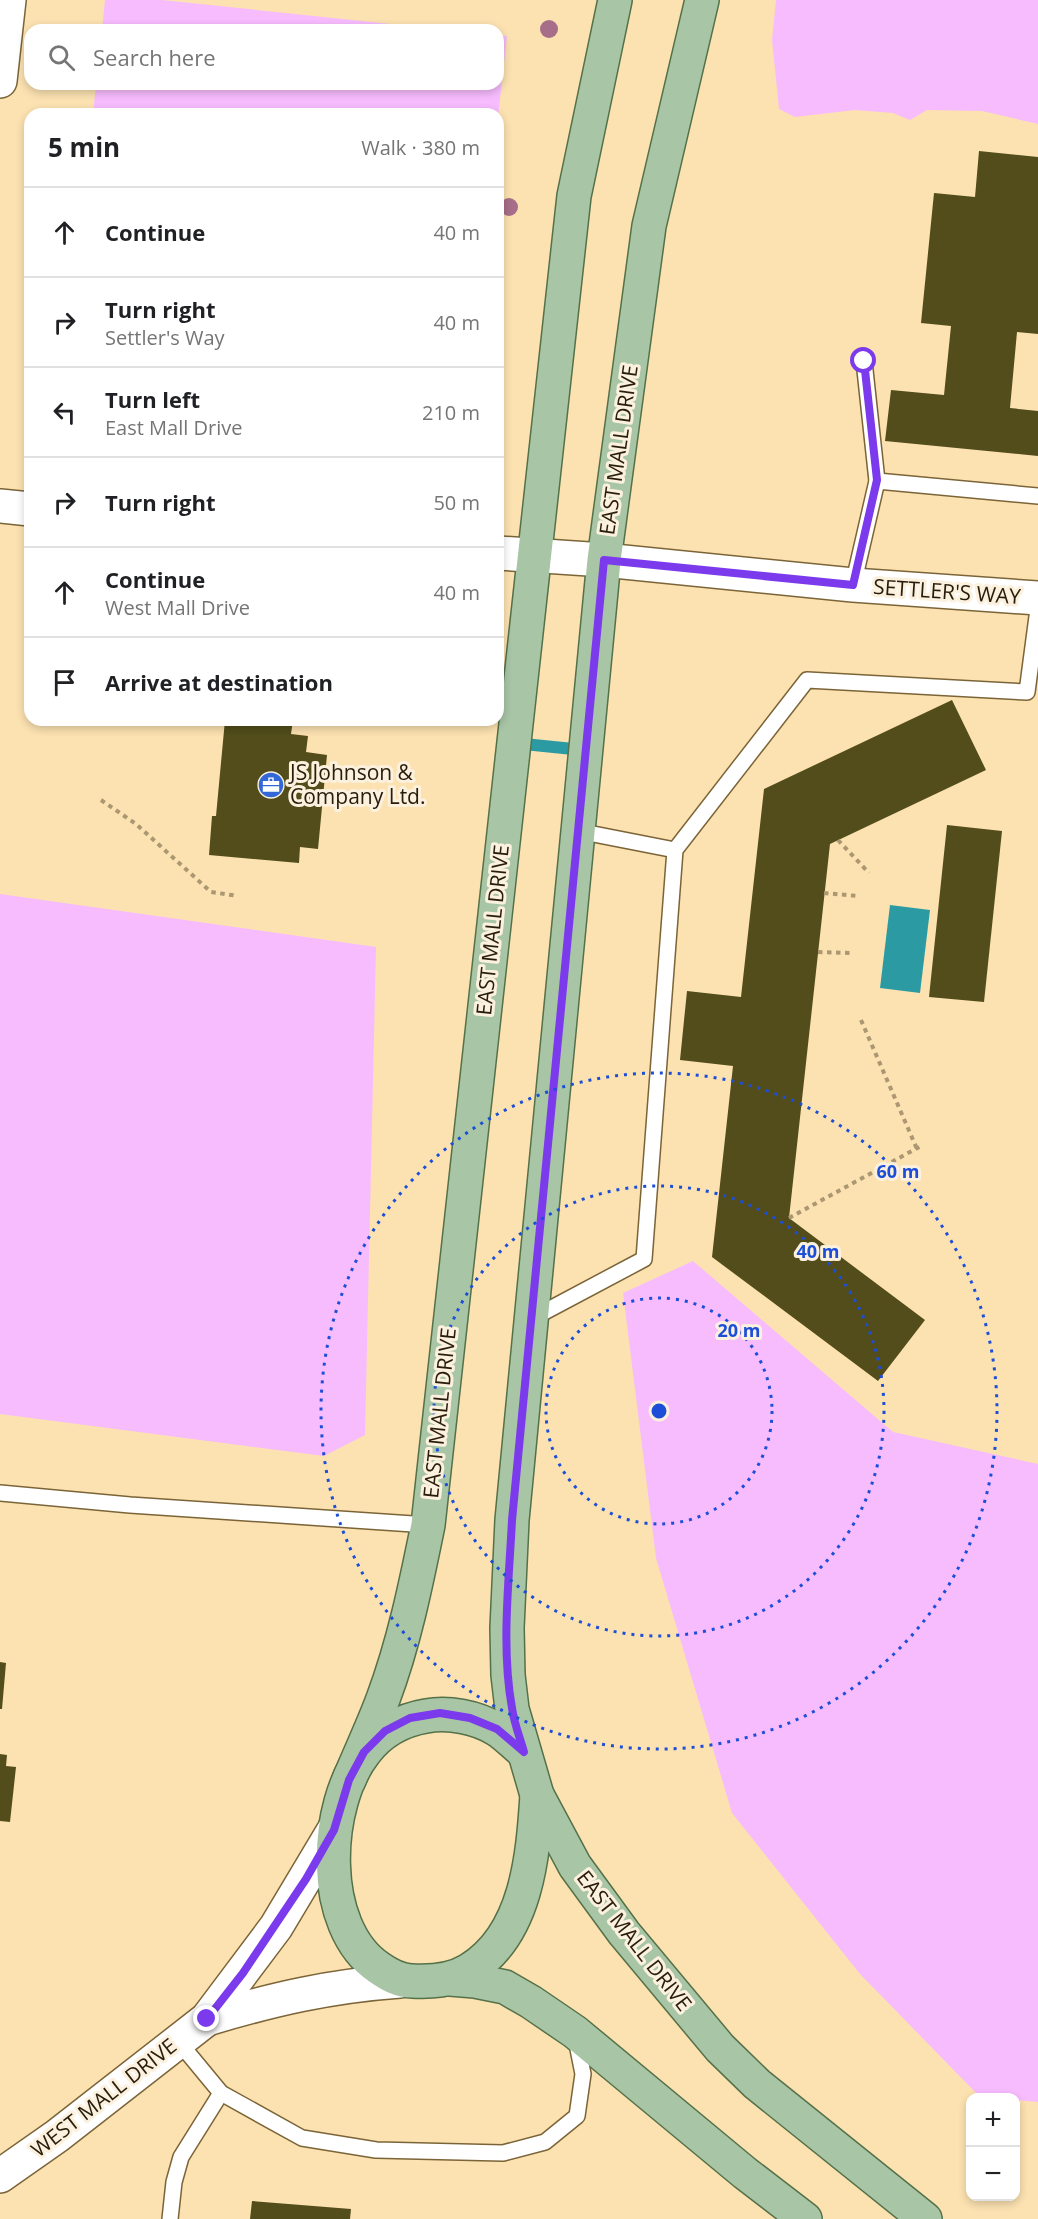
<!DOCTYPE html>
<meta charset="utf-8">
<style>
:root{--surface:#fff;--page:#f2f2f2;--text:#202124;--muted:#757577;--line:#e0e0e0}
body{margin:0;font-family:"Open Sans",sans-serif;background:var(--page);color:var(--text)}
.controls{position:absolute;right:18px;bottom:18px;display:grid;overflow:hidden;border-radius:12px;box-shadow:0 3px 9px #0003}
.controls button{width:54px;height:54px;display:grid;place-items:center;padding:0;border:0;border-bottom:2px solid var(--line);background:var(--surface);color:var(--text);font:30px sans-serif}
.stop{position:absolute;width:18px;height:18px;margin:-14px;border:4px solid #7c3aed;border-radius:50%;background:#fff}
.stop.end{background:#7c3aed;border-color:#fff;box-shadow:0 2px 6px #0008}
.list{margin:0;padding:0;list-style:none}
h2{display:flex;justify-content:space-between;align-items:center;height:78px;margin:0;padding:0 24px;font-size:26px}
h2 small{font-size:20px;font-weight:400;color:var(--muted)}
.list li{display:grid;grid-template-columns:39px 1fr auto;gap:18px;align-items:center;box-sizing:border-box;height:90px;padding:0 24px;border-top:2px solid var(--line)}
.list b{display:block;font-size:22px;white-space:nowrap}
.list p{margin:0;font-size:20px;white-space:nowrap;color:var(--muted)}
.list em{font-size:20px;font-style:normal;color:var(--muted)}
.icon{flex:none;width:33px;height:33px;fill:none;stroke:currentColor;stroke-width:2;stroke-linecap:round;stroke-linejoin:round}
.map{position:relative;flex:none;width:1038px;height:2219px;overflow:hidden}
.search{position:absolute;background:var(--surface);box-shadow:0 3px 9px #0003;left:24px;top:24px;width:480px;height:66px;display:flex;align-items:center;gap:15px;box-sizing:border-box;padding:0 21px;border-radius:18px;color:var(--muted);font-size:22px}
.panel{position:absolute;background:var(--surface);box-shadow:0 3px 9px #0003;left:24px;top:108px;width:480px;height:618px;border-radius:18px}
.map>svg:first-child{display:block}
</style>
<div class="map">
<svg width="1038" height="2219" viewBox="0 0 1038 2219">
<rect width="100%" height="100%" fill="#fce2b1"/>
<g fill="#f7bcfe">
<polygon points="105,0 162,0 448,30 102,30"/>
<polygon points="776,0 1038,0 1038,124 982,111 927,110 910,120 893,113 855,110 795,117 779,109 772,40"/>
<polygon points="498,35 507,36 498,117 498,114 93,114 96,84 498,84"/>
<polygon points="0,894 376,947 365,1435 324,1456 0,1414"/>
<polygon points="693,1261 893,1432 1038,1464 1038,2102 1016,2100 1016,2098 980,2097 860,1974 732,1813 656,1558 623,1293"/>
</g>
<polygon fill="#2c9aa2" points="890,905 930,910 920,993 880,988"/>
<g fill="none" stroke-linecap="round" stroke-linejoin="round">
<polyline stroke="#2c9aa2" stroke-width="12" points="514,743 583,750"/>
</g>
<g fill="#524d1b">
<polygon points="979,151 1038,157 1038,334 1017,332 1010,408 1038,411 1038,456 885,441 891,390 944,395 951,326 921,323 934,193 975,197"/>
<polygon points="952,700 986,770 830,844 789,1218 925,1320 878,1381 712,1257 733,1066 680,1060 687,991 741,997 764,789"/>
<polygon points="225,720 293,720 291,734 308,736 306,752 327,755 318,849 300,847 299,863 209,855 212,816 216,816"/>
<polygon points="947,825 1002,831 984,1002 929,997"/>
<polygon points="0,1662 6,1663 2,1709 0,1709"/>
<polygon points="0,1754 7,1755 6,1766 16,1767 10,1822 0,1821"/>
<polygon points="252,2201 351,2209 350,2219 250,2219"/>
</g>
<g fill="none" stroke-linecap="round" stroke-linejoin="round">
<defs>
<g id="lane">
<polyline points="864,361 877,481"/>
<polyline points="853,585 877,481 1038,496"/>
<polyline points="578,831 675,850"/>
<polyline points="533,1318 644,1259 675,850 807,680 1027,692 1038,609"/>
<polyline points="0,1493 130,1505 428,1525"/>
<polyline points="178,2041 221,2093 302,2138 376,2150 503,2153 545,2142 577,2116 583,2074 576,2039"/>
<polyline points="170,2219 174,2182 181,2157 221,2093"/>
</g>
<g id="secondary">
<polyline points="0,81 9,0"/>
<polyline points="0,506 30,509"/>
<polyline points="498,553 604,560 853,585 1038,598"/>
<path d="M207,2019C274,1999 330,1986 400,1981"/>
<polyline points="0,2176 57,2136 207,2019 276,1927 334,1830"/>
</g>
<g id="primary">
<polyline points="702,0 649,226 604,560 512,1520 507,1628 508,1675 512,1709 537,1795 575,1866 624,1933 720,2048 757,2084 925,2219"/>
<path d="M524,1752C515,1745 506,1735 496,1729C476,1717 449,1712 426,1716C402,1720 380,1732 365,1752C323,1805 318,1927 379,1968C389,1975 399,1981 412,1981C431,1982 451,1981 469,1970C527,1935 533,1856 537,1795"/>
<path d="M349,1780C360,1753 373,1726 383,1699C404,1643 416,1584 428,1525L574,196L615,0"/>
<polyline points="450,1979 475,1981 505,1987 531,2002 575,2032 745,2173 805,2219"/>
</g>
</defs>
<use href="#lane" stroke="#7b6437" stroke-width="18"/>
<use href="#secondary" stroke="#7b6437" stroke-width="36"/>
<use href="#primary" stroke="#557149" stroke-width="36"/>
<g stroke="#ab9772" stroke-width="4" stroke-dasharray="4.5 4.5" stroke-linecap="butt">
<polyline points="101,800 136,824 211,892 238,896"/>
<polyline points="838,840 869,873"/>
<polyline points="824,893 858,896"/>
<polyline points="818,952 852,953"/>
<polyline points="861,1020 917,1149"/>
<polyline points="789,1218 921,1146"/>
</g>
<use href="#lane" stroke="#fff" stroke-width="15"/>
<use href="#secondary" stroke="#fff" stroke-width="33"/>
<use href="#primary" stroke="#a8c5a6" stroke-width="33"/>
</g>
<g fill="#a66e89">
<circle cx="549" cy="29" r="9"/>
<circle cx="509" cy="207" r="9"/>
</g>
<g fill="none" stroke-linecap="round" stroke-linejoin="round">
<path stroke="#7c3aed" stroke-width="8" d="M207,2019L243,1973L306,1879L334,1830L349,1780L364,1752L385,1731L410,1718L440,1713L470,1718L497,1729L524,1752C520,1738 514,1723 512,1708C501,1647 509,1582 512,1520L604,560L853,585L877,480L864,361"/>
</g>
<g fill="none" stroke="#1d4ed8" stroke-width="3" stroke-dasharray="3 6">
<circle cx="659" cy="1411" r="113"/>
<circle cx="659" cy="1411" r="225"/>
<circle cx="659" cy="1411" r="338"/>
</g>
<defs>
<symbol id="office-disc" viewBox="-11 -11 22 22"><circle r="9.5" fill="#3367d6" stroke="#fbf1de"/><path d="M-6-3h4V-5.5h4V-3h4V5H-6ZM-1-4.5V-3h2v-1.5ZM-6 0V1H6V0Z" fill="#fff"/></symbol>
</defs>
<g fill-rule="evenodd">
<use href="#office-disc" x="256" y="770" width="30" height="30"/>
</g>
<g text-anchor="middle" stroke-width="6" stroke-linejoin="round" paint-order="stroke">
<g font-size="21" fill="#271d0a" stroke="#fbf1de">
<text transform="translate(619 450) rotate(-82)" y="7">EAST MALL DRIVE</text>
<text transform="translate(947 592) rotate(4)" y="7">SETTLER'S WAY</text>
<text transform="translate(493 930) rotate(-84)" y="7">EAST MALL DRIVE</text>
<text transform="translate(440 1413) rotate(-84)" y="7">EAST MALL DRIVE</text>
<text transform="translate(634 1941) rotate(52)" y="7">EAST MALL DRIVE</text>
<text transform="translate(104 2098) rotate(-38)" y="7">WEST MALL DRIVE</text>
</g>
<g font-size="21" fill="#271d0a" stroke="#fbf1de" text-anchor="start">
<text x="290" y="780">JS Johnson &amp;<tspan x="290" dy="24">Company Ltd.</tspan></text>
</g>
</g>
<circle cx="659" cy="1411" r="9" fill="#1d4ed8" stroke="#fbf1de" stroke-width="3"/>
<g font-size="18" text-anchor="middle" font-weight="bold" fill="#1d4ed8" stroke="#fbf1de" stroke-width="6" stroke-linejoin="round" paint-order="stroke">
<text x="898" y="1178">60 m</text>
<text x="818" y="1258">40 m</text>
<text x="739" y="1337">20 m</text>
</g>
</svg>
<div class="controls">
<button>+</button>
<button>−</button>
</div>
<div class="stop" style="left:864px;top:361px"></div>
<div class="stop end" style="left:207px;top:2019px"></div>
<div class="search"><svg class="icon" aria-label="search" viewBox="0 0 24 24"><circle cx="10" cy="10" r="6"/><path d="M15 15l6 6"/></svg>Search here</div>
<section class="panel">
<h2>5 min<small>Walk · 380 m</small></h2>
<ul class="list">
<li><svg class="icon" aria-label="ahead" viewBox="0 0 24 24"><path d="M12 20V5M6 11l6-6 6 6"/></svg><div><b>Continue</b></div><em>40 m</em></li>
<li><svg class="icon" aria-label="right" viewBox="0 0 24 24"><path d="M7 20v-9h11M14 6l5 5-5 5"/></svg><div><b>Turn right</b><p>Settler's Way</p></div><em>40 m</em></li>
<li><svg class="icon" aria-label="left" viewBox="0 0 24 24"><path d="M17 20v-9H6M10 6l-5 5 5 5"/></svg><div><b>Turn left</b><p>East Mall Drive</p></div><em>210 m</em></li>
<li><svg class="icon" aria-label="right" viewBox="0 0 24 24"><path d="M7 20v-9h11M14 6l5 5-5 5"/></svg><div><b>Turn right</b></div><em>50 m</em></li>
<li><svg class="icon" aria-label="ahead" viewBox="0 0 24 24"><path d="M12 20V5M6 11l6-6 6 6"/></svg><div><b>Continue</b><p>West Mall Drive</p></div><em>40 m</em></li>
<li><svg class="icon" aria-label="arrive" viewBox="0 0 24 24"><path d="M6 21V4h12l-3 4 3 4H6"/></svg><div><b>Arrive at destination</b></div></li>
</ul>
</section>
</div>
